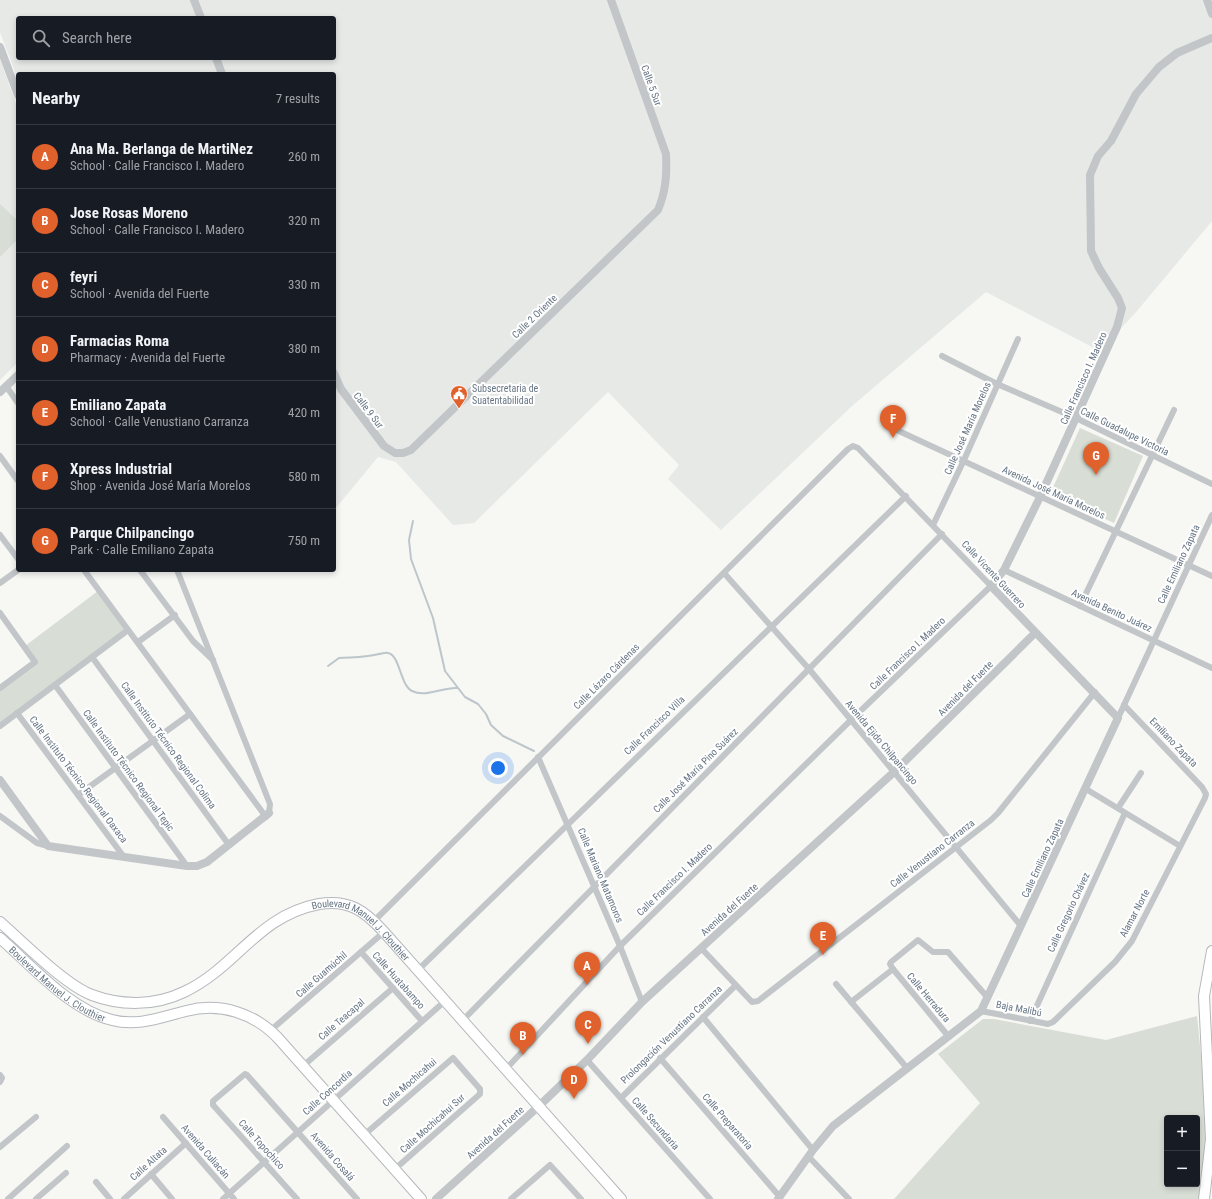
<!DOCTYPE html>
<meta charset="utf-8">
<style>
:root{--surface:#171b24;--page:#20242c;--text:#f1f3f6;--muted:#9ea1a6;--line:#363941;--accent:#e0612b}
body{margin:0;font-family:"Roboto Condensed",sans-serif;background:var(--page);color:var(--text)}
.controls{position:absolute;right:12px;bottom:12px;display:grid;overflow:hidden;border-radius:4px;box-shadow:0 2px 6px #0003}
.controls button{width:36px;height:36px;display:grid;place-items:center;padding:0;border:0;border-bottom:1px solid var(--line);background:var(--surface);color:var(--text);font:20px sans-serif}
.you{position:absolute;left:498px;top:768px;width:14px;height:14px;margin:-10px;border:3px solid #fff;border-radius:50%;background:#1a73e8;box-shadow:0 0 0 6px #1a73e833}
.badge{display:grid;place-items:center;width:26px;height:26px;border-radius:50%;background:var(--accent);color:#fff;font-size:13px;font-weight:700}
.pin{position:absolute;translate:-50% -33px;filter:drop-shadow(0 1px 2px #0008)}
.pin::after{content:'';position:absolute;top:21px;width:14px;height:12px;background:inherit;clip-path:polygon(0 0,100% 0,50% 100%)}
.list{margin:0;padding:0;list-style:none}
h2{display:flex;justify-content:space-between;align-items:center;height:52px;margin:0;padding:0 16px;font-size:17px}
h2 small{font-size:13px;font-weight:400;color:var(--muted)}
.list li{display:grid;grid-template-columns:26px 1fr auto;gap:12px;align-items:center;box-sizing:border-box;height:64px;padding:0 16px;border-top:1px solid var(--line)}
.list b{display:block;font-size:15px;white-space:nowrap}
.list p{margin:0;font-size:13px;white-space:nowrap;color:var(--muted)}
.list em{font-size:13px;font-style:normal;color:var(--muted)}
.icon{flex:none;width:22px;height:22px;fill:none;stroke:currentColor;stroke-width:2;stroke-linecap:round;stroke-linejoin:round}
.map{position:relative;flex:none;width:1212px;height:1199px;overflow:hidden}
.search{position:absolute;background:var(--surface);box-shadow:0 2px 6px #0003;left:16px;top:16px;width:320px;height:44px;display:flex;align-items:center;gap:10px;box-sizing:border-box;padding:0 14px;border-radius:4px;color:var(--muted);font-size:15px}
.panel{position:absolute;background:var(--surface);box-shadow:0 2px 6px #0003;left:16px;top:72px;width:320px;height:500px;border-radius:4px}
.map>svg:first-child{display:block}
</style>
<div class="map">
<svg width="1212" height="1199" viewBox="0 0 1212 1199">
<rect width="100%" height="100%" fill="#f7f7f4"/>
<g fill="#e7e9e7" fill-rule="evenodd">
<path d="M0,0H1212V221L1137,311L1100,351L986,292L852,406L721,530L668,479L679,465L608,392L474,523L453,525L396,462L378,457L335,509L334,74H18V80L0,32ZM18,18H334V58H18Z"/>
<polygon points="0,59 18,110 18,362 0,380"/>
</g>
<g fill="#d8ded5" fill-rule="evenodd">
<polygon points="0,204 18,221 18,239 0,257"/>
<polygon points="1080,428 1143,456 1114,523 1050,494"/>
<polygon points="98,591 127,630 0,725 0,689 36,662 25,646"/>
<path d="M1197,1016L1201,1056L1206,1131L1200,1199H894L980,1103L938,1054L983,1019H994L1106,1040ZM1167,1118H1197V1184H1167Z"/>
</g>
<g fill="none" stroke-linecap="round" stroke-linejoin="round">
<g stroke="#bcc6cb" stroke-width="2">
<polyline points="413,521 409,540 411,559 433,618 445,671 465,697 478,704 486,714 491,725 503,736 534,751"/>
<path d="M328,666L339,658C354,657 363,658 379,654C381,654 385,652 388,653C400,655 400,685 412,691C426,698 443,687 457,688"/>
</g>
<defs>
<g id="primary">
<path id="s1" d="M0,922C23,942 65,985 92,995C121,1006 155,1006 184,992C237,967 257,916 319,904C349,899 365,911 384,932L621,1199"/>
<path id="s2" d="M0,938C32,966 70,1010 112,1020C138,1027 161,1017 186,1011C220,1002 254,1013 278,1038L421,1199"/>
</g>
<polyline id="trunk" points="1204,1199 1211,1139 1204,996 1212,951"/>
</defs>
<use href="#primary" stroke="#b5b9bd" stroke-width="12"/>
<use href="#trunk" stroke="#b5b8bb" stroke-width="12"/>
<g stroke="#c2c6c9" stroke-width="6">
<polyline points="942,356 997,384 1076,418 1212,484"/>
<polyline points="6,386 18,403"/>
<polyline points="888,426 1212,576"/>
<polyline points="0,456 18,481"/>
<polyline points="933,525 964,460 1018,339"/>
<polyline points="0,535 18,559"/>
<polyline points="84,570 266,817"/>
<polyline points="140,570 193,641 213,660"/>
<polyline points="177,570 270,804 269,813"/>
<polyline points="1004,570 1212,668"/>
<polyline points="724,573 809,669 1021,926"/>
<polyline points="0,583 18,570"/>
<polyline points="1080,606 1174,410"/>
<polyline points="0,613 35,662 0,688"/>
<polyline points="138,642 175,615"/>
<polyline points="92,657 229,845"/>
<polyline points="55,685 187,866"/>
<polyline points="17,713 124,857"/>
<polyline points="1118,718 1212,515"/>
<polyline points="0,726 128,630"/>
<polyline points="538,757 620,946 642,1002"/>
<polyline points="1086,789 1180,846"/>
<polyline points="78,795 190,714"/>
<polyline points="1118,808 1141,773"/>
<polyline points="0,816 37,843 48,846"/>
<polyline points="374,921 848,449 853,446 858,448 991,586 851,720 620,946 506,1069"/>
<polyline points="701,948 752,1002 758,1001 991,820 998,813 1095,692"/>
<polyline points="361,952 422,1021"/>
<polyline points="418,970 906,496"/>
<polyline points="836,984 907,1068"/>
<polyline points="851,1002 893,969"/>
<polyline points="981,1011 1048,1024 1053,1022 1115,962 1132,941 1205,798 1206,794 1202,787 1124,705"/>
<polyline points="703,1017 813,1150"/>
<polyline points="463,1020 942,534"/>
<polyline points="1030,1021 1125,813"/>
<polyline points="271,1030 384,932"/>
<polyline points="949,1037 893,969 890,964 891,962 918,940 933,952 948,952 988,998"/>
<polyline points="660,1058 780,1197"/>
<polyline points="587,1060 710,1199"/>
<polyline points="303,1066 393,988"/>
<polyline points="0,1075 2,1078 0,1082"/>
<polyline points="621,1098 735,986"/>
<polyline points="163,1117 234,1199"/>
<polyline points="364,1135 453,1058 480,1089 480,1094 395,1169"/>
<polyline points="0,1147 36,1117"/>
<polyline points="808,1156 849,1199"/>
<polyline points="151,1174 172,1199"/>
<polyline points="96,1182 110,1199"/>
<polyline points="8,1199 67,1146"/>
<polyline points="36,1199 66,1173"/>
<polyline points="124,1199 186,1143"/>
<polyline points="223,1199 445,1001"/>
<polyline points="297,1199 213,1105 213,1101 245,1074 247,1075 357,1199"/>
<polyline points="511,1199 550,1165 581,1199"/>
</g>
<g stroke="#c2c6c9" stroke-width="8">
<polyline points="194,0 201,18"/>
<polyline points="1207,0 1212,14"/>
<polyline points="0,47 18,95"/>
<polyline points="216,58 222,74"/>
<path d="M334,373L341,389L384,446L395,453H403L411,450L658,210C666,191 667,174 666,154L611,0"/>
<polyline points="0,392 18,375"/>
<polyline points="0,780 48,846 187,866 197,866 207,862 269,813"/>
<polyline points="436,1199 539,1106 587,1060 642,1002 894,772 1035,633"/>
<polyline points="778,1199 813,1150 833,1126 981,1011 1118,718 991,586 1004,570 1040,497 1117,327 1122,308 1118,298 1099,268 1091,251 1090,175 1098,156 1111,141 1136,94 1159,67 1177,53 1212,38"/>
</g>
<use href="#primary" stroke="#fff" stroke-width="10"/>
<use href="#trunk" stroke="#fff" stroke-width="10"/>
</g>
<defs>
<symbol id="civic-pin" viewBox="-11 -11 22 30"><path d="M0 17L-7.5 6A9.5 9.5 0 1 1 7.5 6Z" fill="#e0612b" stroke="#fff"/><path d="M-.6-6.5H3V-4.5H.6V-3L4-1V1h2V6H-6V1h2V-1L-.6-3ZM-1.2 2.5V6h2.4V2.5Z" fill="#fff"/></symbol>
</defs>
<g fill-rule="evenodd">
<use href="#civic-pin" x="449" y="384" width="20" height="27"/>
</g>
<g text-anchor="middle" stroke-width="4" stroke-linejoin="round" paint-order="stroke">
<g font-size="10" fill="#667584" stroke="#fff">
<text transform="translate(652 85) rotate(70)" y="4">Calle 5 Sur</text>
<text transform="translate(534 316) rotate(-44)" y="4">Calle 2 Oriente</text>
<text transform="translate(1083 378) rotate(-66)" y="4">Calle Francisco I. Madero</text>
<text transform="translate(369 410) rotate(53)" y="4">Calle 9 Sur</text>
<text transform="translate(967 428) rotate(-66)" y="4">Calle José María Morelos</text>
<text transform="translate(1125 431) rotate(26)" y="4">Calle Guadalupe Victoria</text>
<text transform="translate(1054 492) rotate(25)" y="4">Avenida José María Morelos</text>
<text transform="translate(1178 564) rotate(-65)" y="4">Calle Emiliano Zapata</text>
<text transform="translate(994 574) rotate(47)" y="4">Calle Vicente Guerrero</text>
<text transform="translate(1112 610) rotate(25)" y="4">Avenida Benito Juárez</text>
<text transform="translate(907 653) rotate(-44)" y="4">Calle Francisco I. Madero</text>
<text transform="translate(606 676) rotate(-45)" y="4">Calle Lázaro Cárdenas</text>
<text transform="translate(965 688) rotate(-45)" y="4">Avenida del Fuerte</text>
<text transform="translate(654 725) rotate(-44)" y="4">Calle Francisco Villa</text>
<text transform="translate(882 742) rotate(50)" y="4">Avenida Ejido Chilpancingo</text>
<text transform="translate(1174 742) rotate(46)" y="4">Emiliano Zapata</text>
<text transform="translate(169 745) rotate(54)" y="4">Calle Instituto Técnico Regional Colima</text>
<text transform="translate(129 770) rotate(54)" y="4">Calle Instituto Técnico Regional Tepic</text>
<text transform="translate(695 770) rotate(-45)" y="4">Calle José María Pino Suárez</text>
<text transform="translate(79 779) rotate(53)" y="4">Calle Instituto Técnico Regional Oaxaca</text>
<text transform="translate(932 853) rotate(-38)" y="4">Calle Venustiano Carranza</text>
<text transform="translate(1042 858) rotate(-65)" y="4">Calle Emiliano Zapata</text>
<text transform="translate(601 875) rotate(67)" y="4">Calle Mariano Matamoros</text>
<text transform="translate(674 879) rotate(-44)" y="4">Calle Francisco I. Madero</text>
<text transform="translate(729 909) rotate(-42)" y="4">Avenida del Fuerte</text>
<text transform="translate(1068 912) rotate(-65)" y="4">Calle Gregorio Chávez</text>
<text transform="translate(1134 913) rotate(-62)" y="4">Alamar Norte</text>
<text dy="4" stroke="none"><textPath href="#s1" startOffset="427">Boulevard Manuel J. Clouthier</textPath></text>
<text transform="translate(321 974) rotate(-41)" y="4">Calle Guamúchil</text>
<text transform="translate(399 980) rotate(48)" y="4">Calle Huatabampo</text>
<text dy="4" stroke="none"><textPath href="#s2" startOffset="74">Boulevard Manuel J. Clouthier</textPath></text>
<text transform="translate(929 997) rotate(50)" y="4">Calle Herradura</text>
<text transform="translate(1019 1008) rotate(11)" y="4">Baja Malibú</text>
<text transform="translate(341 1019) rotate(-41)" y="4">Calle Teacapal</text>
<text transform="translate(671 1034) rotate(-44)" y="4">Prolongación Venustiano Carranza</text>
<text transform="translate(409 1082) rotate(-41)" y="4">Calle Mochicahui</text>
<text transform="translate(327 1092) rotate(-42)" y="4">Calle Concordia</text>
<text transform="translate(728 1121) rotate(49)" y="4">Calle Preparatoria</text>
<text transform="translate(432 1123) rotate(-42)" y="4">Calle Mochicahui Sur</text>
<text transform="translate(656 1123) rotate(49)" y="4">Calle Secundaria</text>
<text transform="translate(495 1132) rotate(-42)" y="4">Avenida del Fuerte</text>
<text transform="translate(262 1144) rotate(48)" y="4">Calle Topochico</text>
<text transform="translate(206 1151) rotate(49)" y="4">Avenida Culiacán</text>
<text transform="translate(333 1156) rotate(49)" y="4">Avenida Cosalá</text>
<text transform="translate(148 1163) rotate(-42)" y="4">Calle Altata</text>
</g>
<g font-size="10" fill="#667584" stroke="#fff" text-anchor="start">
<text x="472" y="392">Subsecretaria de<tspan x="472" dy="12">Suatentabilidad</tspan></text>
</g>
</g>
</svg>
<div class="controls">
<button>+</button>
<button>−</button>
</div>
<div class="you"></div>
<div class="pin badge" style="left:587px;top:985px">A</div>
<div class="pin badge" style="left:523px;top:1055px">B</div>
<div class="pin badge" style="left:588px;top:1044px">C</div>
<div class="pin badge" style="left:574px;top:1099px">D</div>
<div class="pin badge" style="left:823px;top:955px">E</div>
<div class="pin badge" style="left:893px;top:438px">F</div>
<div class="pin badge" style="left:1096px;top:475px">G</div>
<div class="search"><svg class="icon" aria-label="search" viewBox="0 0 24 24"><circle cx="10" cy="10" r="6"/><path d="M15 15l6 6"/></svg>Search here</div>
<section class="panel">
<h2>Nearby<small>7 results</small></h2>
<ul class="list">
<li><span class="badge">A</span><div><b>Ana Ma. Berlanga de MartiNez</b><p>School · Calle Francisco I. Madero</p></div><em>260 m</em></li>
<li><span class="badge">B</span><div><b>Jose Rosas Moreno</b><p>School · Calle Francisco I. Madero</p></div><em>320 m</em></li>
<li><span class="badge">C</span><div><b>feyri</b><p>School · Avenida del Fuerte</p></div><em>330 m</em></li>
<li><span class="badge">D</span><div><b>Farmacias Roma</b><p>Pharmacy · Avenida del Fuerte</p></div><em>380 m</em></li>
<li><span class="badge">E</span><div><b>Emiliano Zapata</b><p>School · Calle Venustiano Carranza</p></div><em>420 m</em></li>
<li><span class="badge">F</span><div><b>Xpress Industrial</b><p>Shop · Avenida José María Morelos</p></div><em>580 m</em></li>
<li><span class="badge">G</span><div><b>Parque Chilpancingo</b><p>Park · Calle Emiliano Zapata</p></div><em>750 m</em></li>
</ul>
</section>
</div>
